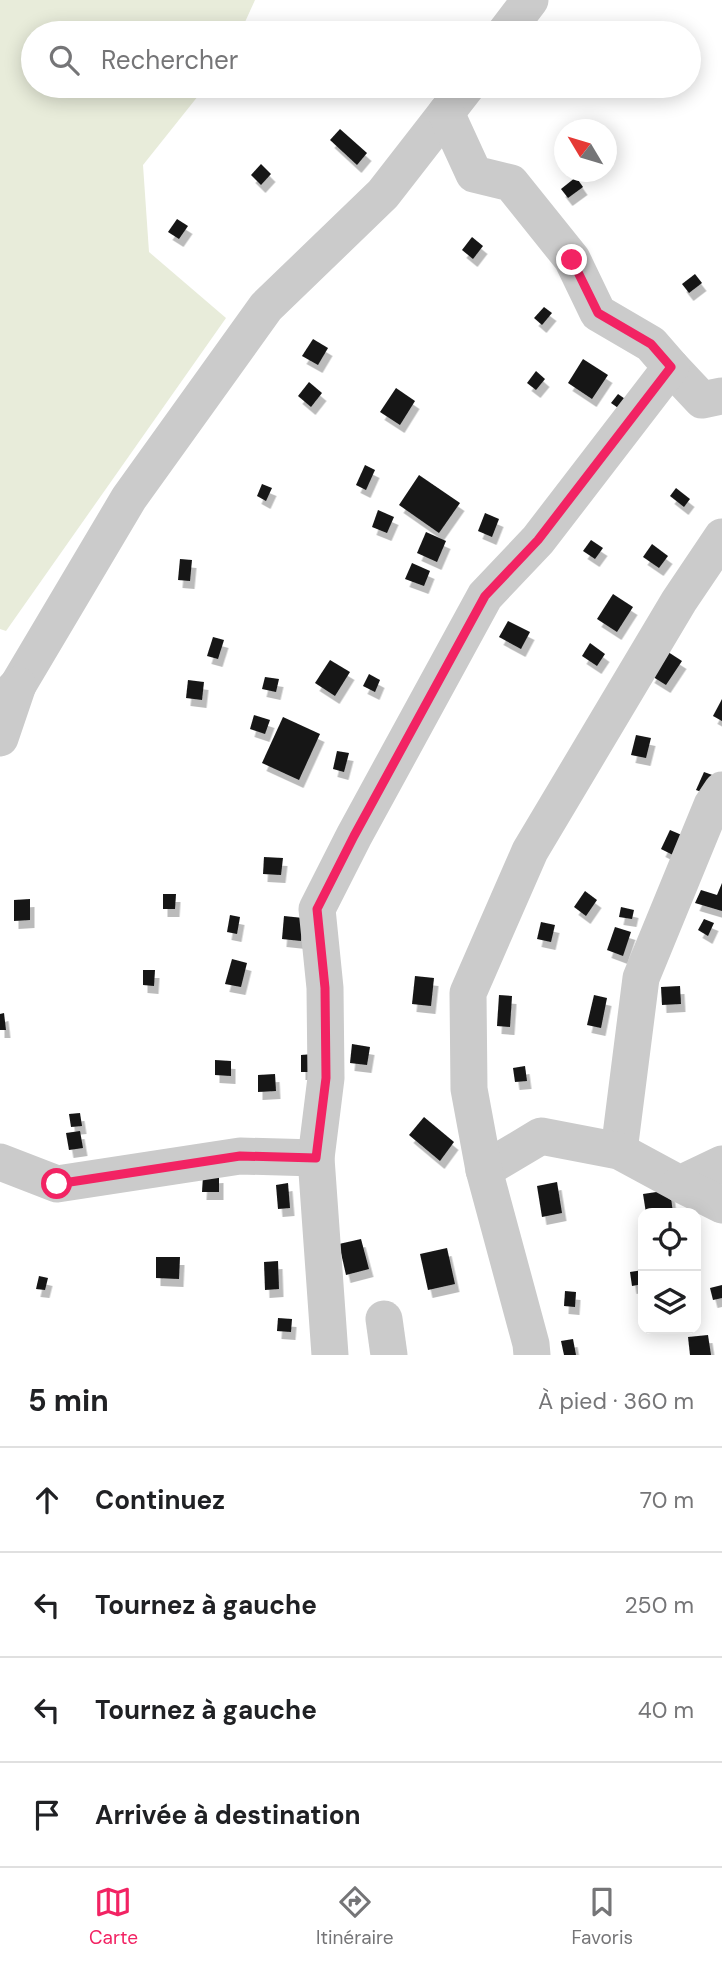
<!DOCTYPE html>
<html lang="fr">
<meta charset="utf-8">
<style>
:root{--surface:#fff;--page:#f2f2f2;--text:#202124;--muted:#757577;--line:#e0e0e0;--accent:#f22363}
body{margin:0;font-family:"DM Sans",sans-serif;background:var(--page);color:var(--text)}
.controls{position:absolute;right:21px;bottom:21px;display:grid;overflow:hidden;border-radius:14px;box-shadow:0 4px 18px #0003}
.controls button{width:63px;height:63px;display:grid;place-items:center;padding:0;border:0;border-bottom:2px solid var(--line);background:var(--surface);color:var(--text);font:35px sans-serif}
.compass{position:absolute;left:554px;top:119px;width:63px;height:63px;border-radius:50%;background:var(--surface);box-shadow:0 4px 18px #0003;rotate:308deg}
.stop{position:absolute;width:21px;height:21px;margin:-16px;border:5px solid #f22363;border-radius:50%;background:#fff}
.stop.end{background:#f22363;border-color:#fff;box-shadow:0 2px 7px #0008}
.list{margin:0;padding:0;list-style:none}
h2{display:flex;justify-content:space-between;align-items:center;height:91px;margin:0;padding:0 28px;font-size:30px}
h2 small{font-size:23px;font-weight:400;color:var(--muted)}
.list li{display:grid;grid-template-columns:46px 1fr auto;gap:21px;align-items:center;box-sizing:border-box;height:105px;padding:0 28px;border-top:2px solid var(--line)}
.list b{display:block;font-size:26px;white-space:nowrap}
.list em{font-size:23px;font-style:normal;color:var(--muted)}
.icon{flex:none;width:38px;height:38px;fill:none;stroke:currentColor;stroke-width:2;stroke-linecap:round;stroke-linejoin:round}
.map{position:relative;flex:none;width:722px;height:1355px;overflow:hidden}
.search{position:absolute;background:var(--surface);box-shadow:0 4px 18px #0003;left:21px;right:21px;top:21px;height:77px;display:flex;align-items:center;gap:18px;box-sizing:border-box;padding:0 24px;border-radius:38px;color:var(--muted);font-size:26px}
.sheet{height:511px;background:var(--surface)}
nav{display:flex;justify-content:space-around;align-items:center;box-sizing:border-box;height:98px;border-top:2px solid var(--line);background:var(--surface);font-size:19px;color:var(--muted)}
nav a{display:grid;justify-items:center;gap:4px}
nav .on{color:var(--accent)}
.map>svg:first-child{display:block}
</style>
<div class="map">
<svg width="722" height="1355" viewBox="0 0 722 1355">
<defs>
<filter id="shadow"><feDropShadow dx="4.5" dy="8" stdDeviation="0" flood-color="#0004"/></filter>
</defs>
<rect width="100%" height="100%" fill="#fff"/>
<polygon fill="#e8ecda" points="0,0 255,0 240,33 33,33 33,86 206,86 143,165 149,252 226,318 6,631 0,629"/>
<g fill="#151515" filter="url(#shadow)">
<polygon points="340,129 367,153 357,165 330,140"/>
<polygon points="261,164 271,174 261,185 251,175"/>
<polygon points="576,177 583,187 568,198 561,189"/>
<polygon points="177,219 188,226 179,239 168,232"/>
<polygon points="472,237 483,246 473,259 462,250"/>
<polygon points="695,274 702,283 689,293 682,284"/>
<polygon points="544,307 552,313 542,325 534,318"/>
<polygon points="313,339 328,348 318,365 302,356"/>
<polygon points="583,359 608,375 592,399 568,383"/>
<polygon points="536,371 545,379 536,390 527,383"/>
<polygon points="309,382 322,393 311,407 298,396"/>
<polygon points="396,388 415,401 400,425 380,412"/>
<polygon points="618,394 628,401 621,410 611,403"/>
<polygon points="365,465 375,470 366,490 356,485"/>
<polygon points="419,475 460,503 439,533 399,505"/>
<polygon points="262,484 272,488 266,501 257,496"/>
<polygon points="676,488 690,499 684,507 670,496"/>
<polygon points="378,510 394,517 387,533 372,527"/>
<polygon points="485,513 499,519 492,537 478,531"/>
<polygon points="426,532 446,541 437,562 417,553"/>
<polygon points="591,540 603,548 595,559 583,551"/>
<polygon points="652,544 668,556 659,568 643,557"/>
<polygon points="180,559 192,560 190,581 178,580"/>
<polygon points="412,563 430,571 424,586 405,579"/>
<polygon points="613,594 633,607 617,632 597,619"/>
<polygon points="508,621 530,632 521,649 499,637"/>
<polygon points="213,637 224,640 218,659 207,656"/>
<polygon points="590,643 605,654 597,666 582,656"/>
<polygon points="665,650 682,661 666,685 650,675"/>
<polygon points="330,660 350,672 335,696 315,683"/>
<polygon points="369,674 380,680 375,692 363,686"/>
<polygon points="265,677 279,679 276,692 262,689"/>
<polygon points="188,680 204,682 202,700 186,698"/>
<polygon points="722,699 722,721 713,716"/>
<polygon points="254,715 270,720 265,734 250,729"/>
<polygon points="283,717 320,734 299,780 262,763"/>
<polygon points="636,735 651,738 646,758 631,755"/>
<polygon points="337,751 349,753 344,772 333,769"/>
<polygon points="704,772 715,776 707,794 696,790"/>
<polygon points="670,830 684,836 675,856 661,849"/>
<polygon points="264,857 283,858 281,875 263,874"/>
<polygon points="722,883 722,911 695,903 701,890 717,895"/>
<polygon points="585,891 597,900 586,916 574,907"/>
<polygon points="163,894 176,894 175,909 163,909"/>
<polygon points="30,899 30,920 14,921 14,900"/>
<polygon points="621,907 634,910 632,919 619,917"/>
<polygon points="230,915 240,917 237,934 227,932"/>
<polygon points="284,916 303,918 301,941 282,939"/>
<polygon points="704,919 714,923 708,936 698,930"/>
<polygon points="541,922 555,925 551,942 537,939"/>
<polygon points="615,927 631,932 623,956 607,950"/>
<polygon points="232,959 247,963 241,987 225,984"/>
<polygon points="143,970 155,970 154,986 143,985"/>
<polygon points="415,976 434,978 431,1006 412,1004"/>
<polygon points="680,986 681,1004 662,1005 661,987"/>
<polygon points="499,995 512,996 510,1027 497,1026"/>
<polygon points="594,995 607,998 601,1028 587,1025"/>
<polygon points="4,1013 6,1030 0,1030 0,1014"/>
<polygon points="352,1044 370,1047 367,1065 350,1063"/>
<polygon points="313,1054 313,1072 301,1072 301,1055"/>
<polygon points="215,1060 231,1061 231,1076 215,1075"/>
<polygon points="525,1066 527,1081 515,1082 513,1068"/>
<polygon points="275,1074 276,1091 258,1092 258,1075"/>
<polygon points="80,1113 82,1126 71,1127 69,1114"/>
<polygon points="424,1117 454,1142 440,1161 409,1135"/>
<polygon points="80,1131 83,1148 69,1150 66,1133"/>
<polygon points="219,1175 219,1192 202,1192 203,1176"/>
<polygon points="557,1182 562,1213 542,1217 537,1186"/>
<polygon points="288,1183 290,1208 278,1209 276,1185"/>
<polygon points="670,1190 673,1213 646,1213 643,1194"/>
<polygon points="361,1239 369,1269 346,1275 339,1244"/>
<polygon points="447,1248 455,1284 428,1290 420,1254"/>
<polygon points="156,1257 180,1257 179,1279 156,1278"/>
<polygon points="278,1261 279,1289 265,1290 264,1262"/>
<polygon points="643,1270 643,1284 632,1286 630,1272"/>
<polygon points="39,1276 48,1278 45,1290 36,1289"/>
<polygon points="722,1285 722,1298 713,1300 710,1288"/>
<polygon points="565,1291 576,1292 575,1307 564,1306"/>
<polygon points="278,1318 292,1319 291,1332 277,1331"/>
<polygon points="708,1335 711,1355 690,1355 688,1337"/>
<polygon points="573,1339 576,1355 564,1355 561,1341"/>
</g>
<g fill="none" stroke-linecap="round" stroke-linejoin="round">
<g stroke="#cbcbcb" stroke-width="37">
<polyline points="505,33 530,0"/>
<polyline points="671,367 702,400 722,396"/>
<polyline points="0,704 18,685 129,498 266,307 383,194 467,86"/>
<polyline points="0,738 18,685"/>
<polyline points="619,1151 641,978 712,805 722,790"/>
<polyline points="0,1162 57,1184 240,1156 316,1158"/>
<polyline points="484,1170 541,1136 619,1151 680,1184 722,1164"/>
<polyline points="680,1184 722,1205"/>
<polyline points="384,1319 389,1355"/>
<polyline points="330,1355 316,1158 326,1078 325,988 317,909 354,836 485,596 538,540 671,367 651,344 598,313 572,259 511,183 474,174 446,113"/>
<polyline points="532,1355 531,1344 484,1170 469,1089 468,993 530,851 679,601 722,537"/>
</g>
</g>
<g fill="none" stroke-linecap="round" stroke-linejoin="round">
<polyline stroke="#f22363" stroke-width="9" points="57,1184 240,1156 316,1158 326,1078 325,988 317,909 354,836 485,596 538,540 671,367 651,344 598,313 572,260"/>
</g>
</svg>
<div class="controls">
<button><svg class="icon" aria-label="locate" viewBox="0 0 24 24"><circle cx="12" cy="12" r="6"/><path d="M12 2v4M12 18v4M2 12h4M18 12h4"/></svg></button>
<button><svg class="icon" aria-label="layers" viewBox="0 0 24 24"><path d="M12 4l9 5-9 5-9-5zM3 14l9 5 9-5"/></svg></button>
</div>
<svg class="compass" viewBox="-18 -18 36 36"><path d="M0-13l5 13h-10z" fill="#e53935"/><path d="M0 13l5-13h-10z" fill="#757577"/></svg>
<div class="stop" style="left:57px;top:1184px"></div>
<div class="stop end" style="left:572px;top:260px"></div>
<div class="search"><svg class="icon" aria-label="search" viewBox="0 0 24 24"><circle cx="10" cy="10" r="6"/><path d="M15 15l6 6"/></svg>Rechercher</div>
</div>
<section class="sheet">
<h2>5 min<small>À pied · 360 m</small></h2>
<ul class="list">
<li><svg class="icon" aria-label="ahead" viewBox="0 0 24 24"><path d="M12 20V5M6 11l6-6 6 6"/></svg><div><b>Continuez</b></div><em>70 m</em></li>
<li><svg class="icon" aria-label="left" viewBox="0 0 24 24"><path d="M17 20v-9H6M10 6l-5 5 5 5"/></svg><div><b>Tournez à gauche</b></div><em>250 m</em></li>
<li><svg class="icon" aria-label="left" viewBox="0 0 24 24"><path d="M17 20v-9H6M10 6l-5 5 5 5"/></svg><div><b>Tournez à gauche</b></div><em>40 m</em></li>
<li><svg class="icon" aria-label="arrive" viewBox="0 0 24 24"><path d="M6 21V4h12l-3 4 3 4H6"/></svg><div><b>Arrivée à destination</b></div></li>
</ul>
</section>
<nav>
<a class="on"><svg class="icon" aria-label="map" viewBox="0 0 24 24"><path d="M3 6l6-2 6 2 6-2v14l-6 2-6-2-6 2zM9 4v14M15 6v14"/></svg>Carte</a>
<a><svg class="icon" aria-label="directions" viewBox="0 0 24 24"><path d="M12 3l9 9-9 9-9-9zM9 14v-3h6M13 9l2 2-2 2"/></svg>Itinéraire</a>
<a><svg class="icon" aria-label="saved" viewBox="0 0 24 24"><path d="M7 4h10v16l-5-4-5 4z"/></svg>Favoris</a>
</nav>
